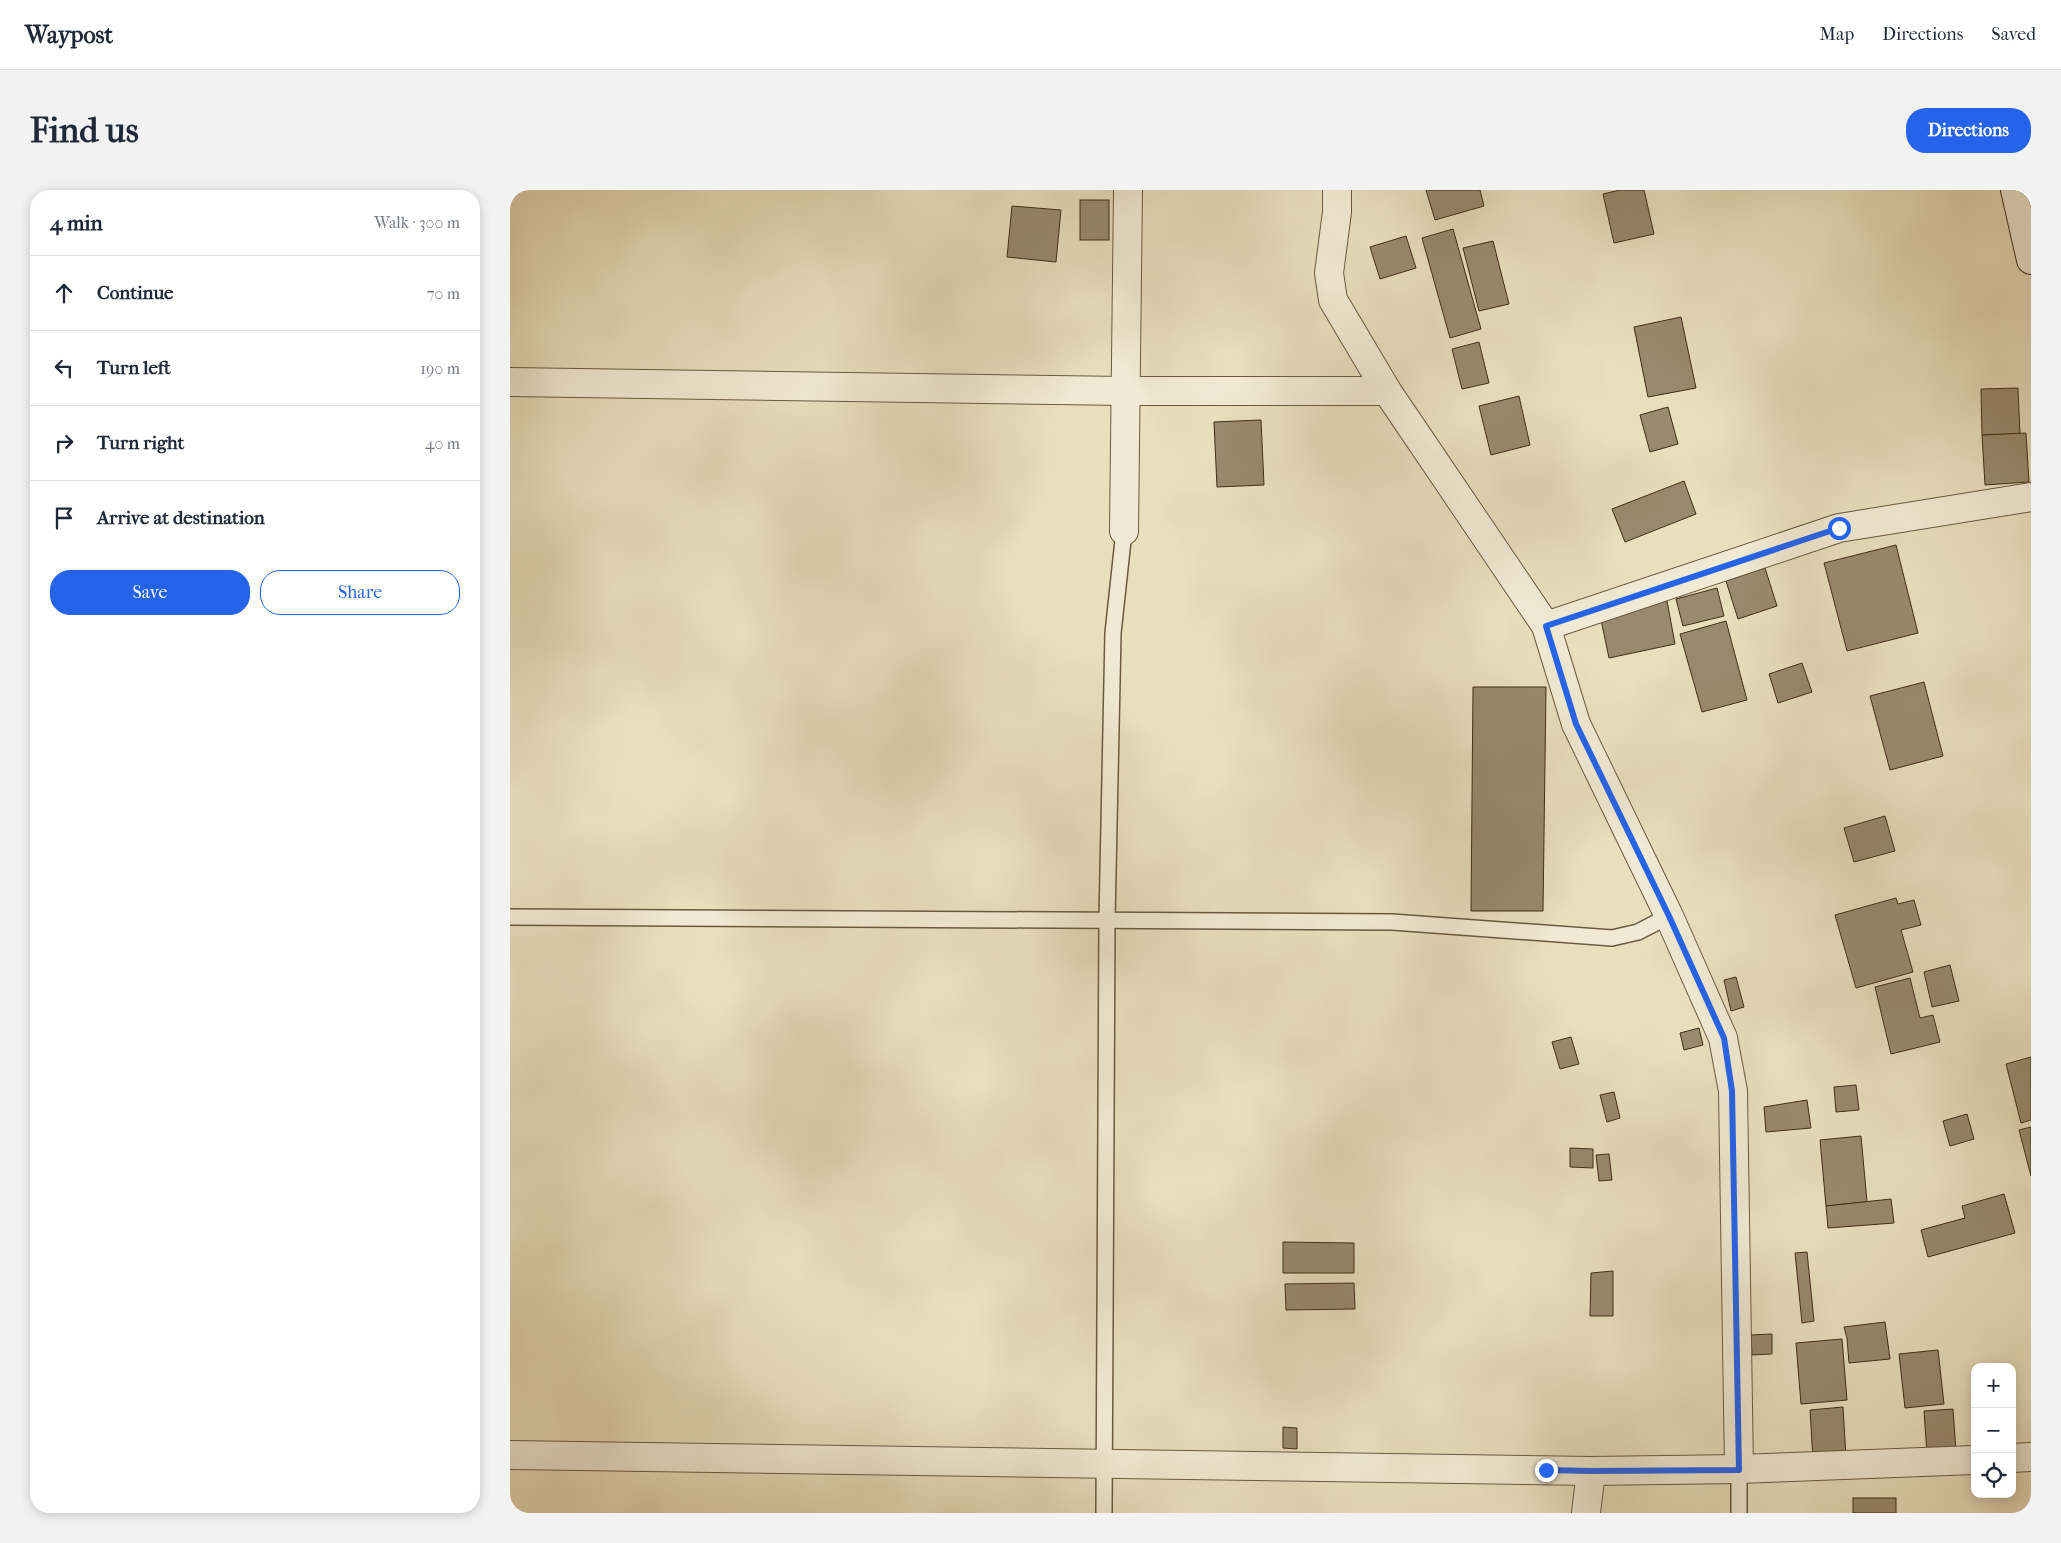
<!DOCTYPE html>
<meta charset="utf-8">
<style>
:root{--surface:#fff;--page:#f2f2f3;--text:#1f2937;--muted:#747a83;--line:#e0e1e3;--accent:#2563eb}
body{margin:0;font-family:"IM FELL French Canon",serif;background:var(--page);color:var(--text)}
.controls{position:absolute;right:15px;bottom:15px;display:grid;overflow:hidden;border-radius:10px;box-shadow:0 2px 12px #0003}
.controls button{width:45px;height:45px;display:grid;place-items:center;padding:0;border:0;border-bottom:1px solid var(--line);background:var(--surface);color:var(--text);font:25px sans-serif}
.stop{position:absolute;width:15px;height:15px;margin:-11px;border:4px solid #2563eb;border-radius:50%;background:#fff}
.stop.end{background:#2563eb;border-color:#fff;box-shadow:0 1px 5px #0008}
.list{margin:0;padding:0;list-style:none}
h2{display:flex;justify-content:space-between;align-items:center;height:65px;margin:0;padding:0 20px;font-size:21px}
h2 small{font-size:16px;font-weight:400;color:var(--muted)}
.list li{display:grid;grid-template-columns:32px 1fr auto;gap:15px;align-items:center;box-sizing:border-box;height:75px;padding:0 20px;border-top:1px solid var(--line)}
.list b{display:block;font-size:19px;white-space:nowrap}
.list em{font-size:16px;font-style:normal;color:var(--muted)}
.actions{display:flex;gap:10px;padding:15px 20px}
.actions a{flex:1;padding:11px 0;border:1px solid var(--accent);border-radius:20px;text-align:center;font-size:18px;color:var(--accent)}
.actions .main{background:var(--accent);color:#fff}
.icon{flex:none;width:28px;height:28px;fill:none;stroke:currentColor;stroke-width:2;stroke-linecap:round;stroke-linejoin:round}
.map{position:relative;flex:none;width:1521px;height:1323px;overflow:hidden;border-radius:20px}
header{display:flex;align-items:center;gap:30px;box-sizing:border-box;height:70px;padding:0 25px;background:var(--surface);border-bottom:1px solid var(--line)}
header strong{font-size:24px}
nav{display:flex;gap:28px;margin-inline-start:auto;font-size:18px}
.intro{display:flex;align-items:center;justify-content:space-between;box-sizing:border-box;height:120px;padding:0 30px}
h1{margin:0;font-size:35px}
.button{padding:12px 22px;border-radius:20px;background:var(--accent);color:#fff;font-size:18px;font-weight:700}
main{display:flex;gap:30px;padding:0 30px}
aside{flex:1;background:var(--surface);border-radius:20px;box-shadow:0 2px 12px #0003}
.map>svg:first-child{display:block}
</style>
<header>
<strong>Waypost</strong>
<nav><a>Map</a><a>Directions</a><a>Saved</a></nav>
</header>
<div class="intro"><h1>Find us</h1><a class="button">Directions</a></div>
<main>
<aside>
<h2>4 min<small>Walk · 300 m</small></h2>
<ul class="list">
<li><svg class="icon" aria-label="ahead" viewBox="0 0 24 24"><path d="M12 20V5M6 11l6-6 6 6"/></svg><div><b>Continue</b></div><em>70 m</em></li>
<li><svg class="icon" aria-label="left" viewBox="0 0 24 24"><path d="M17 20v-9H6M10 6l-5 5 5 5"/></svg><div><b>Turn left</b></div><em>190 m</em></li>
<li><svg class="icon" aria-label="right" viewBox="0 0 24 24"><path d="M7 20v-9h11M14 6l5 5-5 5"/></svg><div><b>Turn right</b></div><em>40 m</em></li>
<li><svg class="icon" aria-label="arrive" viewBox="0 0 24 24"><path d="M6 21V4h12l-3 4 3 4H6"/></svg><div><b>Arrive at destination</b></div></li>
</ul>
<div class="actions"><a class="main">Save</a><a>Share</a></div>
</aside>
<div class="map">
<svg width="1521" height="1323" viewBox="0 0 1521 1323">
<rect width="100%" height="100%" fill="#e8dfbd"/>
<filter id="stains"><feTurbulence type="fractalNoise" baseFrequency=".004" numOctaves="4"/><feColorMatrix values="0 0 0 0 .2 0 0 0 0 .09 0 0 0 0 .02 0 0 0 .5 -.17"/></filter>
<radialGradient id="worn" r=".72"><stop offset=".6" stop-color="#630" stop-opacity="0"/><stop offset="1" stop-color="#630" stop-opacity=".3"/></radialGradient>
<g fill="#988a6d" stroke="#412e17">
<polygon points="916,0 970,0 974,16 925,30"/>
<polygon points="1110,0 1134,0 1144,44 1104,53 1093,4"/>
<rect x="570" y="10" width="29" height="40"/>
<polygon points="502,16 551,20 546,72 497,67"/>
<polygon points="943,39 971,139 940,148 912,48"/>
<polygon points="896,46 906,78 870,89 860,57"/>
<polygon points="983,51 999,114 969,121 953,58"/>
<polygon points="1171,127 1186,198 1138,207 1124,137"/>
<polygon points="969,152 979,193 952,199 942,159"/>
<polygon points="1508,198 1510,244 1472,245 1471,199"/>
<polygon points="1009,206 1020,255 981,265 969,216"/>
<polygon points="1158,217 1168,254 1140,262 1130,225"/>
<polygon points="751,230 754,295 707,297 704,232"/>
<polygon points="1516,243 1519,292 1475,295 1472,245"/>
<polygon points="1174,291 1186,324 1115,352 1102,319"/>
<polygon points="1386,355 1408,443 1337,461 1314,373"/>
<polygon points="1255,378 1267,416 1228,429 1216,391"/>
<polygon points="1207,398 1214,426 1173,436 1166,409"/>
<polygon points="1157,411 1165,454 1099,468 1090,425"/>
<polygon points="1216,431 1237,510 1192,522 1170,444"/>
<polygon points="1292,473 1302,502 1268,513 1259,484"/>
<polygon points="1414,492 1433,566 1380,580 1360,506"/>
<polygon points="963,497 1036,497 1033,721 961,721"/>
<polygon points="1375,626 1385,661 1344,672 1334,638"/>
<polygon points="1386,708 1388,714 1404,710 1411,735 1391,740 1403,782 1346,798 1325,725"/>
<polygon points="1440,775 1449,811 1422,817 1414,782"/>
<polygon points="1226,787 1234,817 1221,821 1214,790"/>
<polygon points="1400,788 1410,828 1423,825 1430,852 1381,864 1365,797"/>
<polygon points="1189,838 1193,855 1174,860 1170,843"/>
<polygon points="1061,847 1069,874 1050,879 1042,852"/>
<polygon points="1521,867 1521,930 1511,933 1496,874"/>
<polygon points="1346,895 1349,920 1326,922 1324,897"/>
<polygon points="1104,902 1110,928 1097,932 1090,905"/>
<polygon points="1297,910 1301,938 1256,942 1254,917"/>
<polygon points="1457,924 1464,949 1440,956 1433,931"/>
<polygon points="1521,937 1521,986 1509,940"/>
<polygon points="1351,946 1357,1012 1316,1016 1310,950"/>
<polygon points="1060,958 1083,959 1083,978 1060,977"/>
<polygon points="1099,964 1102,990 1089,991 1086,965"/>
<polygon points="1494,1004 1505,1043 1418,1067 1411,1040 1455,1028 1452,1016"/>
<polygon points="1381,1009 1384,1033 1318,1038 1316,1016"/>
<polygon points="773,1052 844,1053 844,1083 773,1083"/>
<polygon points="1297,1062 1304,1131 1292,1133 1285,1063"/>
<polygon points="1103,1081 1103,1126 1080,1126 1081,1083"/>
<polygon points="844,1093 845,1119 776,1120 775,1094"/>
<polygon points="1375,1132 1380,1169 1339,1173 1337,1148 1334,1137"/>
<polygon points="1262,1144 1262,1164 1242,1165 1241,1145"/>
<polygon points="1332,1149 1337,1210 1291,1214 1286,1153"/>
<polygon points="1428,1160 1434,1214 1395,1218 1389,1164"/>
<polygon points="1333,1217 1336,1268 1303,1270 1300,1220"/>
<polygon points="1443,1219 1446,1262 1417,1264 1414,1221"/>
<polygon points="773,1237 787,1238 787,1259 773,1258"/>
<rect x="1343" y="1308" width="43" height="15"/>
</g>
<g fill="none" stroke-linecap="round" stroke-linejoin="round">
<defs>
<g id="lane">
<polyline points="0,727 882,732 1102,748 1128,742 1159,726"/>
<polyline points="594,1323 597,730 603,443 614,341"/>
<polyline points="1229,1323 1229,1279"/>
</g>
<g id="street">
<polyline points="827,0 827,22 819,83 823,110 877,201 1036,436 1066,534 1159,726 1213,848 1223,901 1229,1279"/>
<polyline points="0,192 616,201 877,201"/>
<polyline points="614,341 618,0"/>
<polyline points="1036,436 1329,338 1521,307"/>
<polyline points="0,1265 1081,1281 1229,1279 1465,1270"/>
<polyline points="1502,1268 1521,1267"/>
<polyline points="1076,1323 1081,1281"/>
</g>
<polyline id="secondary" points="1505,0 1521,70"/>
</defs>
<use href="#lane" stroke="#6b5a40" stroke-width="18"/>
<use href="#street" stroke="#6b5a40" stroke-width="30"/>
<use href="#secondary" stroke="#412e17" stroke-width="30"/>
<use href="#lane" stroke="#f0ead4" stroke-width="15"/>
<use href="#street" stroke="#f0ead4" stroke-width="28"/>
<use href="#secondary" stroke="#f0ead4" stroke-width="28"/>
</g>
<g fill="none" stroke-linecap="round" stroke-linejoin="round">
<polyline stroke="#2563eb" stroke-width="6" points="1036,1280 1081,1281 1229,1280 1222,901 1214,848 1159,726 1066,534 1036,436 1329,338"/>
</g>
<rect width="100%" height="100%" filter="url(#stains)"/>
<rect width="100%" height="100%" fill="url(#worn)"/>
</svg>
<div class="controls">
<button>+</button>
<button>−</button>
<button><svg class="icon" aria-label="locate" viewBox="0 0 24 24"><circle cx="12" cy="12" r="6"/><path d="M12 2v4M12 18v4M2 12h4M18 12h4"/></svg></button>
</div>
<div class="stop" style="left:1329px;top:338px"></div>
<div class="stop end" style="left:1036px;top:1280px"></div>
</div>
</main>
